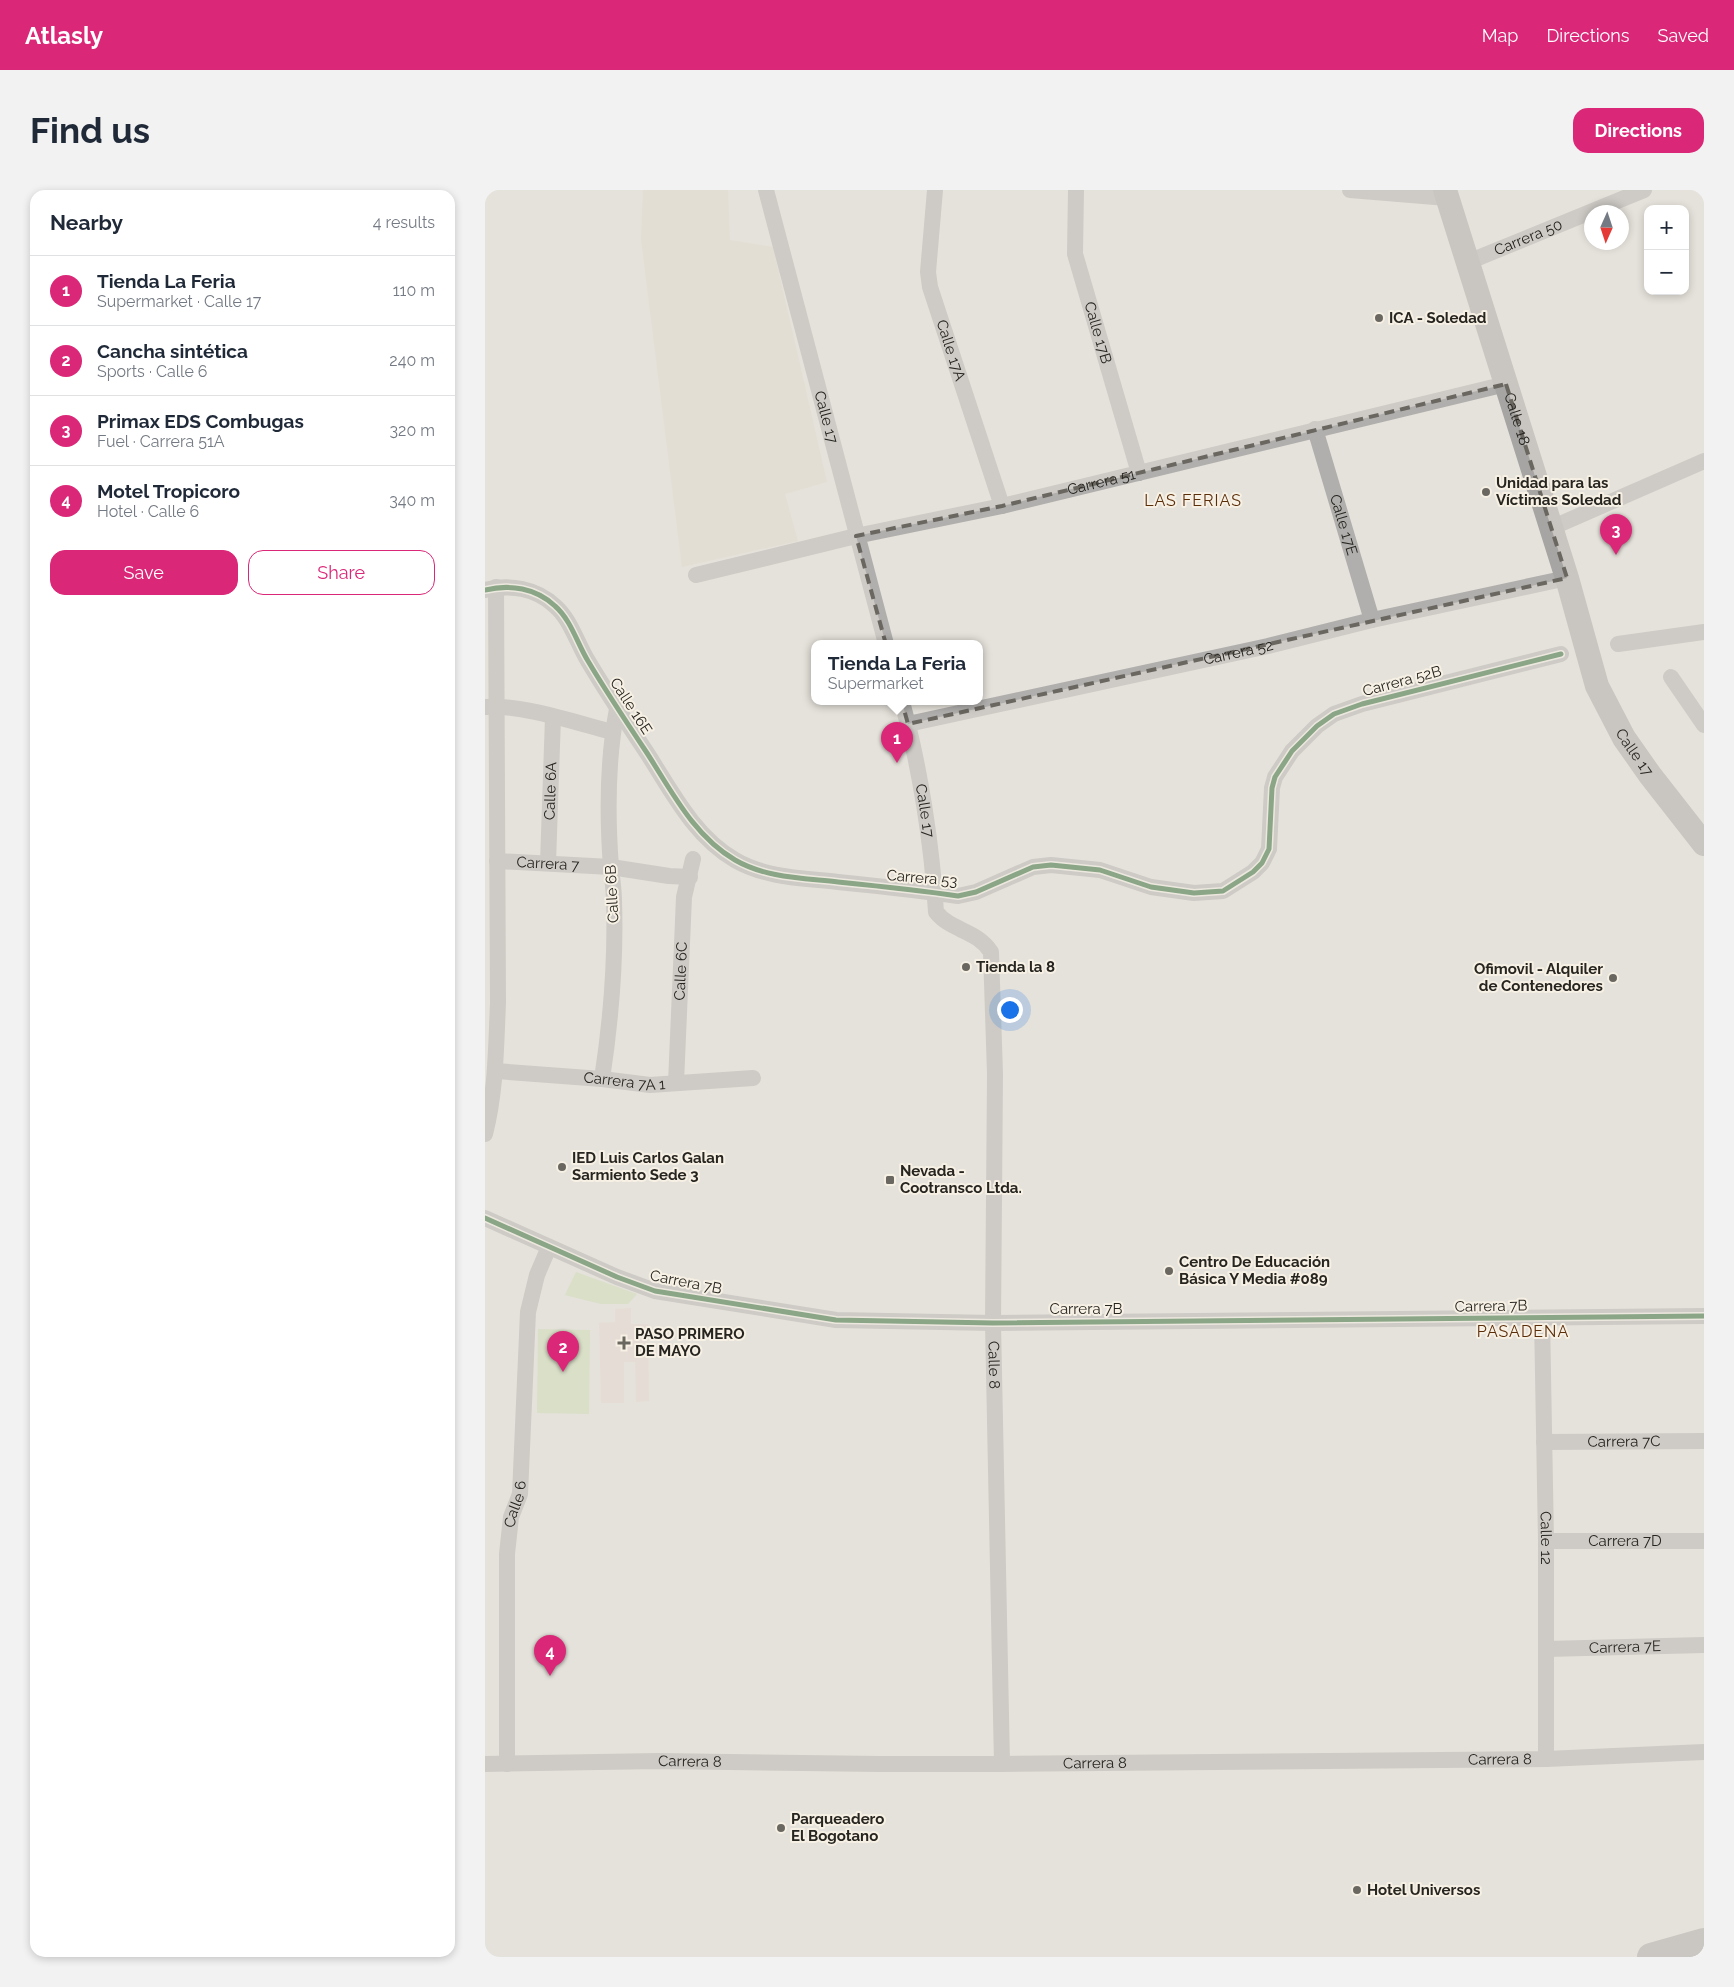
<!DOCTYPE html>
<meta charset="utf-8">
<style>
:root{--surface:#fff;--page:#f2f2f3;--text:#1f2937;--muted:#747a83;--line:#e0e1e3;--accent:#db2777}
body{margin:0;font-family:Raleway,sans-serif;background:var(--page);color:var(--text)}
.controls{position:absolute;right:15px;top:15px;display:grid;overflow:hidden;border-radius:10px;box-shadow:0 2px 8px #0003}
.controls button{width:45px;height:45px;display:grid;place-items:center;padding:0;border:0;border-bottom:1px solid var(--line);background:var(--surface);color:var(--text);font:25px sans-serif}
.compass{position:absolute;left:1099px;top:15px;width:45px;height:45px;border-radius:50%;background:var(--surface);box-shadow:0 2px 8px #0003;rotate:183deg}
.you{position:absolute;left:524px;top:819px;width:18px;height:18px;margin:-12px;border:4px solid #fff;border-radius:50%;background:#1a73e8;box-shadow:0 0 0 8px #1a73e833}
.badge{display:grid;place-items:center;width:32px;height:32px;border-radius:50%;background:var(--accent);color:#fff;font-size:16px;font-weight:700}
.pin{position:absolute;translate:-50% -41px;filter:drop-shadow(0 1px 2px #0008)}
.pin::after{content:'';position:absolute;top:26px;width:18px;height:15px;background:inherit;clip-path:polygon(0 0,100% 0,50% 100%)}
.popup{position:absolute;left:326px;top:450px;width:172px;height:65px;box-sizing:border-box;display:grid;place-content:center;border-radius:10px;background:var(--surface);filter:drop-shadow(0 1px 4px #0005);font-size:16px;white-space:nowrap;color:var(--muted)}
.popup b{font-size:19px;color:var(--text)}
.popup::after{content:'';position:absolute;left:50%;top:100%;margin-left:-10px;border:10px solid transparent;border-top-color:var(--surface)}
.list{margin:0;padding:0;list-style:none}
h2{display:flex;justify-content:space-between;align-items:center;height:65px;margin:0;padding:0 20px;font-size:21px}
h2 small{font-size:16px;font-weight:400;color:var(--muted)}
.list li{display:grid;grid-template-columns:32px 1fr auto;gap:15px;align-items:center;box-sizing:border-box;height:70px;padding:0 20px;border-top:1px solid var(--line)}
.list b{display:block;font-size:19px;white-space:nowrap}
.list p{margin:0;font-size:16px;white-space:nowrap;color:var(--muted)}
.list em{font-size:16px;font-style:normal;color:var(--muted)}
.actions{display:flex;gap:10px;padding:15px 20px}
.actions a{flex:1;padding:11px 0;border:1px solid var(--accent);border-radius:15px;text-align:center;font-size:18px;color:var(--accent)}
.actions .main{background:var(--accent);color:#fff}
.map{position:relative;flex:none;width:1219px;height:1767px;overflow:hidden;border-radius:15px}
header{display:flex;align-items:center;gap:30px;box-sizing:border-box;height:70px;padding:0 25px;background:var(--accent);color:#fff}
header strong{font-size:24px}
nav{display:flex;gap:28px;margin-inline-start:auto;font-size:18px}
.intro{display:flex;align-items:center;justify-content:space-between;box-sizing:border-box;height:120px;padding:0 30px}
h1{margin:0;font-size:35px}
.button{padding:12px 22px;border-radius:15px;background:var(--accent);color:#fff;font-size:18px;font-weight:700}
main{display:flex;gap:30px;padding:0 30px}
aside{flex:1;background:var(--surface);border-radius:15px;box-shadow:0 2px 8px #0003}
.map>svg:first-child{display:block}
</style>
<header>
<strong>Atlasly</strong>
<nav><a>Map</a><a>Directions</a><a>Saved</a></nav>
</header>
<div class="intro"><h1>Find us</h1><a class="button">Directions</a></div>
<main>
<aside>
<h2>Nearby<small>4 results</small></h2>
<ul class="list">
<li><span class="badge">1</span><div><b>Tienda La Feria</b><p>Supermarket · Calle 17</p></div><em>110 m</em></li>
<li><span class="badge">2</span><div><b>Cancha sintética</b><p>Sports · Calle 6</p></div><em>240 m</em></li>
<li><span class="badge">3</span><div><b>Primax EDS Combugas</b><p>Fuel · Carrera 51A</p></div><em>320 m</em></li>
<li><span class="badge">4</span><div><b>Motel Tropicoro</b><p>Hotel · Calle 6</p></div><em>340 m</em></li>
</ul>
<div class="actions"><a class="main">Save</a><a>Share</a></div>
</aside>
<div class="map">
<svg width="1219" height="1767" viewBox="0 0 1219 1767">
<rect width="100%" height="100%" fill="#e5e2db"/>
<polygon fill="#e0d9cb" points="158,0 243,0 245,50 288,57 342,292 300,304 313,351 197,377 156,49"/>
<polygon fill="#e5d6ce" points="146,1118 146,1134 163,1134 164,1211 151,1212 150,1172 139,1172 139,1213 116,1213 114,1133 130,1132 130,1119"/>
<g fill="#ccdbb2">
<polygon points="91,1082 152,1104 143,1114 116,1114 80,1105"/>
<polygon points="53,1139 105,1140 104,1224 52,1223"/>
</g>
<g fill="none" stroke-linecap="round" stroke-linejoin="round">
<g stroke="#b1afad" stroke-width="16">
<path id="s1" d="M281,0L401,454"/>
<path id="s2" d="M450,0L443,82L445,97L517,316"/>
<path id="s3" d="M591,0L590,64L654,283"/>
<polyline points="865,0 962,8"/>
<path id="s4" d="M983,72L1159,0"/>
<path id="s5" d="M830,239L887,430"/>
<polyline points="1066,338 1219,271"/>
<path id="s6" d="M211,385L371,346L517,316L1021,194"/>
<path d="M0,400C25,394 51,398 70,416C86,430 92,453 103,471C122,503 142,533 162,563C187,602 209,646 250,670C281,688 318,688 353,692C393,696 433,700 473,706L491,702L548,677L566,675L615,680L666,697L709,703L738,701L768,682L777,673L784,659L787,598L790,587L807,561L832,536L849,524L877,514L1076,464"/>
<polyline points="1133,454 1219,442"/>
<polyline points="1186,487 1219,535"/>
<path id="s7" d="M417,512C435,577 447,655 451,722C466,741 492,740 506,762L510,884L508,1133L517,1574"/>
<path d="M0,517C36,514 92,533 127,542"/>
<path id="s8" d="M423,534L783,456L887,430L1082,388"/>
<path id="s9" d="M12,671L126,677L184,686L205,687"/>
<path id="s10" d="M63,673L68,527"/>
<path id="s11" d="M11,881L117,889L165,895L268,888"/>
<path d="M117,889C126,830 131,770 129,711C129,700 127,688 126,677C122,624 122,571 132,519"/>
<path id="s12" d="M191,893L199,707L208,669"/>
<path d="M0,944C11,901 11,857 13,813L11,397"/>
<polyline points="0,1028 132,1087 170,1101 351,1130 508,1133 1219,1126"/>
<path id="s13" d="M1057,1128L1061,1351V1569"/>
<path id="s14" d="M1059,1252L1219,1251"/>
<path id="s15" d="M1061,1351H1219"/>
<path id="s16" d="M1061,1459L1219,1455"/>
<path id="s17" d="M0,1574L174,1571L395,1574H517L1061,1569L1219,1562"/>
<path id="s18" d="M22,1574V1364L26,1327L35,1304L43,1122L52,1085L64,1057"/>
</g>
<path stroke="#a7a5a3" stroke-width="24" id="s19" d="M960,0L1082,388L1112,496L1139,548L1165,585L1219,654"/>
<polyline stroke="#a8a5a2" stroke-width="28" points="1166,1767 1219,1752"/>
<defs>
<g id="cycleway">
<path d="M0,400C25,394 51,398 70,416C86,430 92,453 103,471C122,503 142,533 162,563C187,602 209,646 250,670C281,688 318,688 353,692C393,696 433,700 473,706L491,702L548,677L566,675L615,680L666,697L709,703L738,701L768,682L777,673L784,659L787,598L790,587L807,561L832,536L849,524L877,514L1076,464"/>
<polyline points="0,1028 132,1087 170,1101 351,1130 508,1133 1219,1126"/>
</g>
</defs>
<use href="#cycleway" stroke="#f7f0e4" stroke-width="8"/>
<use href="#cycleway" stroke="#1b5e20" stroke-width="5"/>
</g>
<path d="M0 0H1219V1767H0ZM1021,194L1082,388L423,534L371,346L517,316Z" fill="#e5e2db" fill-opacity=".55" fill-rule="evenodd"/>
<path fill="none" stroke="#6a6761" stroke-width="4" stroke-dasharray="10 6" stroke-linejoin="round" d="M1021,194L1082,388L423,534L371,346L517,316Z"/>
<g fill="#6a6761" stroke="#f7f0e4" stroke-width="2">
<circle cx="894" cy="128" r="5"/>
<circle cx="1001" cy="302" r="5"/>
<circle cx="481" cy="777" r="5"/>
<circle cx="1128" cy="788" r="5"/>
<circle cx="77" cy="977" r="5"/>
<rect x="400" y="985" width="10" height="10" rx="2.5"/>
<circle cx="684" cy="1081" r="5"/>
<path d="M136.5 1145.5h5v5h5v5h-5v5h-5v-5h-5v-5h5z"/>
<circle cx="296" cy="1638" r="5"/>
<circle cx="872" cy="1700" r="5"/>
</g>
<g text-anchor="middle" stroke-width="4" stroke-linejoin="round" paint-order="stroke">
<g font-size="15" fill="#272520" stroke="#f7f0e4">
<text dy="5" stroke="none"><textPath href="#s4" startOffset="65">Carrera 50</textPath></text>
<text dy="5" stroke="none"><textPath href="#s3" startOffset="146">Calle 17B</textPath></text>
<text dy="5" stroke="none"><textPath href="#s2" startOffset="164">Calle 17A</textPath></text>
<text dy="5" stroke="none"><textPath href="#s1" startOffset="235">Calle 17</textPath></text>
<text dy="5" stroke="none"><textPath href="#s19" startOffset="240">Calle 18</textPath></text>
<text dy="5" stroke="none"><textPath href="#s6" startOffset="416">Carrera 51</textPath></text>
<text dy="5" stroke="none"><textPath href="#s5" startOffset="100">Calle 17E</textPath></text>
<text dy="5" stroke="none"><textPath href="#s8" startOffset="338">Carrera 52</textPath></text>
<text transform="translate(917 491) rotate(-15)" y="5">Carrera 52B</text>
<text transform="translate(146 516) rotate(57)" y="5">Calle 16E</text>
<text dy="5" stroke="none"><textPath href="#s19" startOffset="595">Calle 17</textPath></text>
<text dy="5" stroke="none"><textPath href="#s10" startOffset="72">Calle 6A</textPath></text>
<text dy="5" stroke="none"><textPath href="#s7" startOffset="111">Calle 17</textPath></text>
<text dy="5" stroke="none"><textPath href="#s9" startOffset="51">Carrera 7</textPath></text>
<text transform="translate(437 688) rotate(5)" y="5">Carrera 53</text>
<text transform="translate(127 704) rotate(-93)" y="5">Calle 6B</text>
<text dy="5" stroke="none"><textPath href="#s12" startOffset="112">Calle 6C</textPath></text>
<text dy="5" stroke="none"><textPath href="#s11" startOffset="129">Carrera 7A 1</textPath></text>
<text transform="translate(201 1092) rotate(11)" y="5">Carrera 7B</text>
<text transform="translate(1006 1116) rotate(-1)" y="5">Carrera 7B</text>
<text x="601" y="1124">Carrera 7B</text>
<text dy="5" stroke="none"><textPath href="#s7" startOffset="695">Calle 8</textPath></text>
<text dy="5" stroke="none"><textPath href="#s14" startOffset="80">Carrera 7C</textPath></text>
<text dy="5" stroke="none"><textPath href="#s18" startOffset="261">Calle 6</textPath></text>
<text dy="5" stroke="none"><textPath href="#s13" startOffset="220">Calle 12</textPath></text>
<text dy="5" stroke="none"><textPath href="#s15" startOffset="79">Carrera 7D</textPath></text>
<text dy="5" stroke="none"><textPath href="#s16" startOffset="79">Carrera 7E</textPath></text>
<text dy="5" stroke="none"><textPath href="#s17" startOffset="1015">Carrera 8</textPath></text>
<text dy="5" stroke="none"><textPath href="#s17" startOffset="205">Carrera 8</textPath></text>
<text dy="5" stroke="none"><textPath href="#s17" startOffset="610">Carrera 8</textPath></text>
</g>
<g font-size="15" font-weight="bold" fill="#272520" stroke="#f7f0e4" text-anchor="start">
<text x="904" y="133">ICA - Soledad</text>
<text x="1011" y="298">Unidad para las<tspan x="1011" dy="17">Víctimas Soledad</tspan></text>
<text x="491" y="782">Tienda la 8</text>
<text x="1118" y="784" text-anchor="end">Ofimovil - Alquiler<tspan x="1118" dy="17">de Contenedores</tspan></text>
<text x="87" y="973">IED Luis Carlos Galan<tspan x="87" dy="17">Sarmiento Sede 3</tspan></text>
<text x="415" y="986">Nevada -<tspan x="415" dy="17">Cootransco Ltda.</tspan></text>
<text x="694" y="1077">Centro De Educación<tspan x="694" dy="17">Básica Y Media #089</tspan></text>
<text x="150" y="1149">PASO PRIMERO<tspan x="150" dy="17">DE MAYO</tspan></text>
<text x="306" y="1634">Parqueadero<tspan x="306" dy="17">El Bogotano</tspan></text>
<text x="882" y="1705">Hotel Universos</text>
</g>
<g font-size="16" letter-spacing="1" fill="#5b2e0a" stroke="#f7f0e4">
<text x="708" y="316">LAS FERIAS</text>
<text x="1038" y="1147">PASADENA</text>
</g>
</g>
</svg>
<div class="controls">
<button>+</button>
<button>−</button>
</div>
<svg class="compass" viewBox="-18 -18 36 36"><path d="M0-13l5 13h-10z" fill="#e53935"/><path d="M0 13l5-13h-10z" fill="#747a83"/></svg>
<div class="you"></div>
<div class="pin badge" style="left:412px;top:573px">1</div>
<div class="popup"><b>Tienda La Feria</b>Supermarket</div>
<div class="pin badge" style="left:78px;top:1182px">2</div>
<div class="pin badge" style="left:1131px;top:365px">3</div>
<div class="pin badge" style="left:65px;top:1486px">4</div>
</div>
</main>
